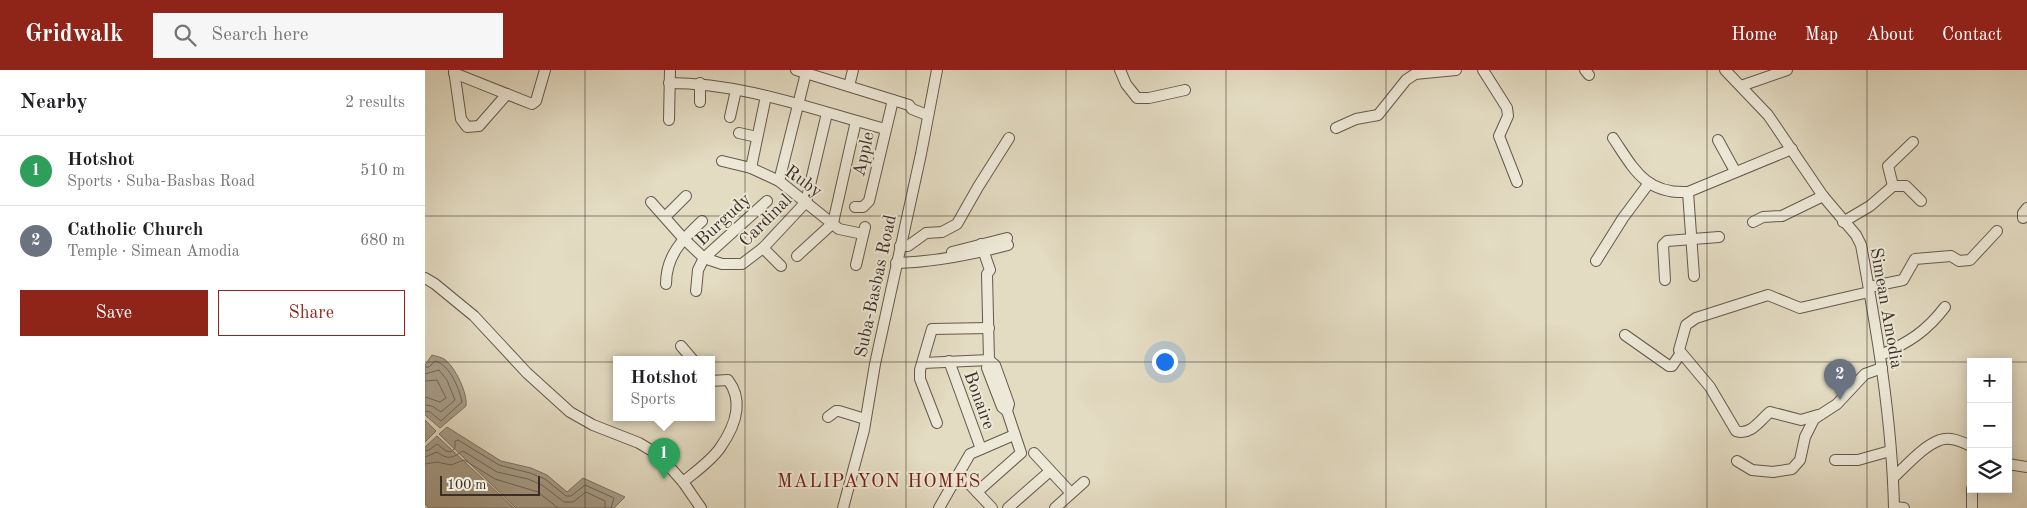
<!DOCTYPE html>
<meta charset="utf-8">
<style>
:root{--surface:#fff;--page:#f6f6f6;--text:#202124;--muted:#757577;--line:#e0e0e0;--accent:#8f2418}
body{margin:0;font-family:"Old Standard TT",serif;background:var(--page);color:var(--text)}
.controls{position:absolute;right:15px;bottom:15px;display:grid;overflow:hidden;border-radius:0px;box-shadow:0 2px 12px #0003}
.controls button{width:45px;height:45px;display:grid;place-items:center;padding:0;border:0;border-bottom:1px solid var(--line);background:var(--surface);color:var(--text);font:25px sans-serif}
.scale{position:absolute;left:15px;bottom:12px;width:100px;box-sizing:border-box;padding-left:5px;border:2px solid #392e26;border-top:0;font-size:14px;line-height:18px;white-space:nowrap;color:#392e26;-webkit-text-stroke:4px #ede8d7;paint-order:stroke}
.you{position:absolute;left:739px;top:291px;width:18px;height:18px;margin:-12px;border:4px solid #fff;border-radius:50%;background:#1a73e8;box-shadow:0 0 0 8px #1a73e833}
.badge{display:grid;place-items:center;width:32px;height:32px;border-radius:50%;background:var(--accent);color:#fff;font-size:16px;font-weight:700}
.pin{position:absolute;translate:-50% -41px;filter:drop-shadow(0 1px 2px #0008)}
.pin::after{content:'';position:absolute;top:26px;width:18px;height:15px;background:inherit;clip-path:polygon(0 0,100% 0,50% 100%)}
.popup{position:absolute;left:188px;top:286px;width:102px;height:65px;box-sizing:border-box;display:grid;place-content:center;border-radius:0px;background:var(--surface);filter:drop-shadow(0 1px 4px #0005);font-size:16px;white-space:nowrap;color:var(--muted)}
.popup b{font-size:19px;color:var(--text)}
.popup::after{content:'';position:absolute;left:50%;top:100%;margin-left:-10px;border:10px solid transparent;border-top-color:var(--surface)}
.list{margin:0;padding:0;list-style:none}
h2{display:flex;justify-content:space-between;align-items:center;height:65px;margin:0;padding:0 20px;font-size:21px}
h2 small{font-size:16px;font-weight:400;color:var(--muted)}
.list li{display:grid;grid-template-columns:32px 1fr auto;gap:15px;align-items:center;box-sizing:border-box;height:70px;padding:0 20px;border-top:1px solid var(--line)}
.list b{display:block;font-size:19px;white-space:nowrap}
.list p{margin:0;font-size:16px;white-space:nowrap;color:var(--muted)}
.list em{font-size:16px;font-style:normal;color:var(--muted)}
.actions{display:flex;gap:10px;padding:15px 20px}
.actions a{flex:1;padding:11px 0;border:1px solid var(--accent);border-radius:0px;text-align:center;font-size:18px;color:var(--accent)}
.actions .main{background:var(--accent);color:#fff}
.icon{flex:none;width:28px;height:28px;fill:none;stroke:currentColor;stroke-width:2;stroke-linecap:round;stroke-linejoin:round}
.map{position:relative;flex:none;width:1602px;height:438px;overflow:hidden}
header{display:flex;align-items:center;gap:30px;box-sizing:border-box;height:70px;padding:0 25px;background:var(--accent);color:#fff}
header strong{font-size:24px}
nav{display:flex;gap:28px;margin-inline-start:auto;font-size:18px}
.search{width:350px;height:45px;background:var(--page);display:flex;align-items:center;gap:12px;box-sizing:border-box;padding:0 18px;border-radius:0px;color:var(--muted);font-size:19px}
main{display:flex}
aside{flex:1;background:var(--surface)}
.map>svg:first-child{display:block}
</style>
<header>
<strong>Gridwalk</strong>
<div class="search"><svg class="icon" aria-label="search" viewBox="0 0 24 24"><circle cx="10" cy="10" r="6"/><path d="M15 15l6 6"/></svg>Search here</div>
<nav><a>Home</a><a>Map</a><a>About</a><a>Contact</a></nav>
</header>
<main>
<aside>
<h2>Nearby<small>2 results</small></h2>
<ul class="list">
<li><span class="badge" style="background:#2e9e5b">1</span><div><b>Hotshot</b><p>Sports · Suba-Basbas Road</p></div><em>510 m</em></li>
<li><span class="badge" style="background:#6b7280">2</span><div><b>Catholic Church</b><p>Temple · Simean Amodia</p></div><em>680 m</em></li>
</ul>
<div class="actions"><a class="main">Save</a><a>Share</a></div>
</aside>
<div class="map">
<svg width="1602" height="438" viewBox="0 0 1602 438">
<rect width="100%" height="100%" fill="#e3dbc2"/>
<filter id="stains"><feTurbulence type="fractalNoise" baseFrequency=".004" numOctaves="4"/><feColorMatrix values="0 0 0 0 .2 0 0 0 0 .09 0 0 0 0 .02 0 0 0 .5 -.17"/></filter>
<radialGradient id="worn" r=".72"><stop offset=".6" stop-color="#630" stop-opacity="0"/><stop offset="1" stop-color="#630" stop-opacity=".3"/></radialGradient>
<g fill="#a9a08d" stroke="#7c7264">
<path d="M7,285C10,286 16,287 19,289C30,296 43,324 41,336L15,358L0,345V295Z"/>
<polygon points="0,350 11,361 0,372"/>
<polygon points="22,357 76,391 106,398 122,405 142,422 158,408 200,427 189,438 91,438 14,364"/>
<polygon points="12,366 89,438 4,438 0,434 0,377"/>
</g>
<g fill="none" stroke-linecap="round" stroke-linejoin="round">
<g stroke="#71675a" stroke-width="1">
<path d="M0,297H4L10,291C25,295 34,318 37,332L16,351L5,342L0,341"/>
<polyline points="0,304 14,300 22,310 30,330 16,342 7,336 0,335"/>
<polyline points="0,311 12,310 21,328 15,332 0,327"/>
<polyline points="0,381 4,380 12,374 21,381 26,382 30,378 30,371 33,370 74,395 105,403 120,409 141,426 146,426 160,415 189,428 186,438"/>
<path d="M0,387L12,382C24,391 28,387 38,381L72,402L103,409L117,415L139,432H148L161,422L180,431V438"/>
<polyline points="0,394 12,392 26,395 39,390 70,409 113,422 133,438"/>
</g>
<defs>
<g id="minor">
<polyline points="29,0 36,49 42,57 54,56 82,24"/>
<polyline points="371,0 468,30 484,35 487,39 502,45"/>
<polyline points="695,0 701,14 712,28 724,28 760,20"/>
<polyline points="1058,0 1082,38 1083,46 1074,66 1092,112"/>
<polyline points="1160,0 1164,5"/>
<path d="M1300,0L1343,45L1398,126L1431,165L1436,175C1452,262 1467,349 1469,438"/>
<polyline points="29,3 107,34 111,31 120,0"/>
<path d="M244,13C319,13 389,40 460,59"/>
<polyline points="424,16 428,0"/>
<polyline points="1316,16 1362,0"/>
<polyline points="275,32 275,13"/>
<polyline points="305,47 311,20"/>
<polyline points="244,50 245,0"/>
<polyline points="911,58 931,49 953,45 981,10 990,4 1031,0"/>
<polyline points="314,63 332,67"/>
<path d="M1188,68C1209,99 1220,124 1263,122L1367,79"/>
<polyline points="1293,70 1310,101"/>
<polyline points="297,91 326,98 354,111 414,159 438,164"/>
<polyline points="326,98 341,26"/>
<polyline points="354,111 381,3"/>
<polyline points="1468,116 1463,96 1488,72"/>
<polyline points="1263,122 1269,206"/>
<polyline points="226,132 258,168 279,188 297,194 317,194 338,178 381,132 402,43"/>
<polyline points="430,137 438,137 444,131 468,30"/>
<polyline points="240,147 261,126"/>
<polyline points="1598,148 1598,143 1602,138"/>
<polyline points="1328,152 1338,147 1357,146 1398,126"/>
<polyline points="1418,152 1445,136 1468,116 1481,116 1496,131"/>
<polyline points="475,176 483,176 501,163 517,162 532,154 553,117 584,68"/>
<polyline points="338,178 356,196"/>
<polyline points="527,182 582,168"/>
<polyline points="372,186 408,153 431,51"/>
<polyline points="1171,191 1198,148 1224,113"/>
<path d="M471,193C510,192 545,185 583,175"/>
<polyline points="431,195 440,157"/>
<polyline points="0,208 10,214 49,246 102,303 145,342 168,355 214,373 234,385 258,412 276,438"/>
<polyline points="1240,210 1238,175 1242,171 1294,167"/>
<path d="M241,214C241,185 258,169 277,151"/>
<polyline points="1444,217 1478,210 1490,189 1526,186 1534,191 1545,190 1572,161"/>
<polyline points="271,221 273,200 279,188 342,131"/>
<polyline points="1200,265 1244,296 1247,296 1256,283"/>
<polyline points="256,276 268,290"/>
<path d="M1456,285C1484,272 1501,262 1520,237"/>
<polyline points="564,290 570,295 584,334 582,341"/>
<polyline points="524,291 556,379"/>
<polyline points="498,293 564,290"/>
<path d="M1393,345L1376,350L1345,342C1335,350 1326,366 1311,361L1285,317L1254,280L1261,255L1271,248L1343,225L1375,238L1444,222"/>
<polyline points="403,347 411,341 414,341 440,349"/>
<polyline points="512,353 495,309 495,300 507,259 564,258"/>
<polyline points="609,383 646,423"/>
<polyline points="1410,390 1433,390 1465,381"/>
<polyline points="1312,391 1327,400 1348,402 1367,399 1375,390 1380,367 1389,349 1412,334 1440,304 1457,298"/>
<polyline points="1583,394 1602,397"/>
<polyline points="535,404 567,438"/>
<path d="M1468,408C1481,396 1498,376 1515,370C1525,366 1537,372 1546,376"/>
<path d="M258,412C270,402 286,391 295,378C309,358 320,332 303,310L286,311"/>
<polyline points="552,422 596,383 582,341 577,337 562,298 564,290 562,204 565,200 556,174"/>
<polyline points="1469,437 1479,438"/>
<polyline points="418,438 439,360 450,294 496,84 512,0"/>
<polyline points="514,438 545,384 589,365"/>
<polyline points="583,438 625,401"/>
<polyline points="630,438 659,412"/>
<polyline points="1547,438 1547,419"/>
</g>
</defs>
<use href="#minor" stroke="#64594d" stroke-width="12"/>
<use href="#minor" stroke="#ede8d7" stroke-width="10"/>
</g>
<path fill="none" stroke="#392e26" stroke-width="1" stroke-opacity="0.55" d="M160,0V438M320,0V438M481,0V438M641,0V438M801,0V438M961,0V438M1121,0V438M1282,0V438M1442,0V438M0,146H1602M0,292H1546M1583,292H1602"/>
<g text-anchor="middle" stroke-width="4" stroke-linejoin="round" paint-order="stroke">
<g font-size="18" fill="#392e26" stroke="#ede8d7">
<text transform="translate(438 84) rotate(-77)" y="6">Apple</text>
<text transform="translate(379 111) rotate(36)" y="6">Ruby</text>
<text transform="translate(298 149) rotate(-43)" y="6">Burgudy</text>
<text transform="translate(340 150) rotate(-45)" y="6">Cardinal</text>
<text transform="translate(450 216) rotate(-78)" y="6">Suba-Basbas Road</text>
<text transform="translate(1462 238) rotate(80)" y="6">Simean Amodia</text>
<text transform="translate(555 330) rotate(70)" y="6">Bonaire</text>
</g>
<g font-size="19" letter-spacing="1" fill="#7a1f14" stroke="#ede8d7">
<text x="454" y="417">MALIPAYON HOMES</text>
</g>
</g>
<rect width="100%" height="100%" filter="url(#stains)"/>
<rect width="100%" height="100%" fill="url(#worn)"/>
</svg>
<div class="controls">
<button>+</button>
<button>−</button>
<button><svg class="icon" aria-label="layers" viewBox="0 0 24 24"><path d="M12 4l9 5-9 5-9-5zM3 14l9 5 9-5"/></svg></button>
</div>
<div class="scale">100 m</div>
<div class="you"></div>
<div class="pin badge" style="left:239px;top:409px;background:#2e9e5b">1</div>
<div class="popup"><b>Hotshot</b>Sports</div>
<div class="pin badge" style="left:1415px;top:330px;background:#6b7280">2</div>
</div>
</main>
